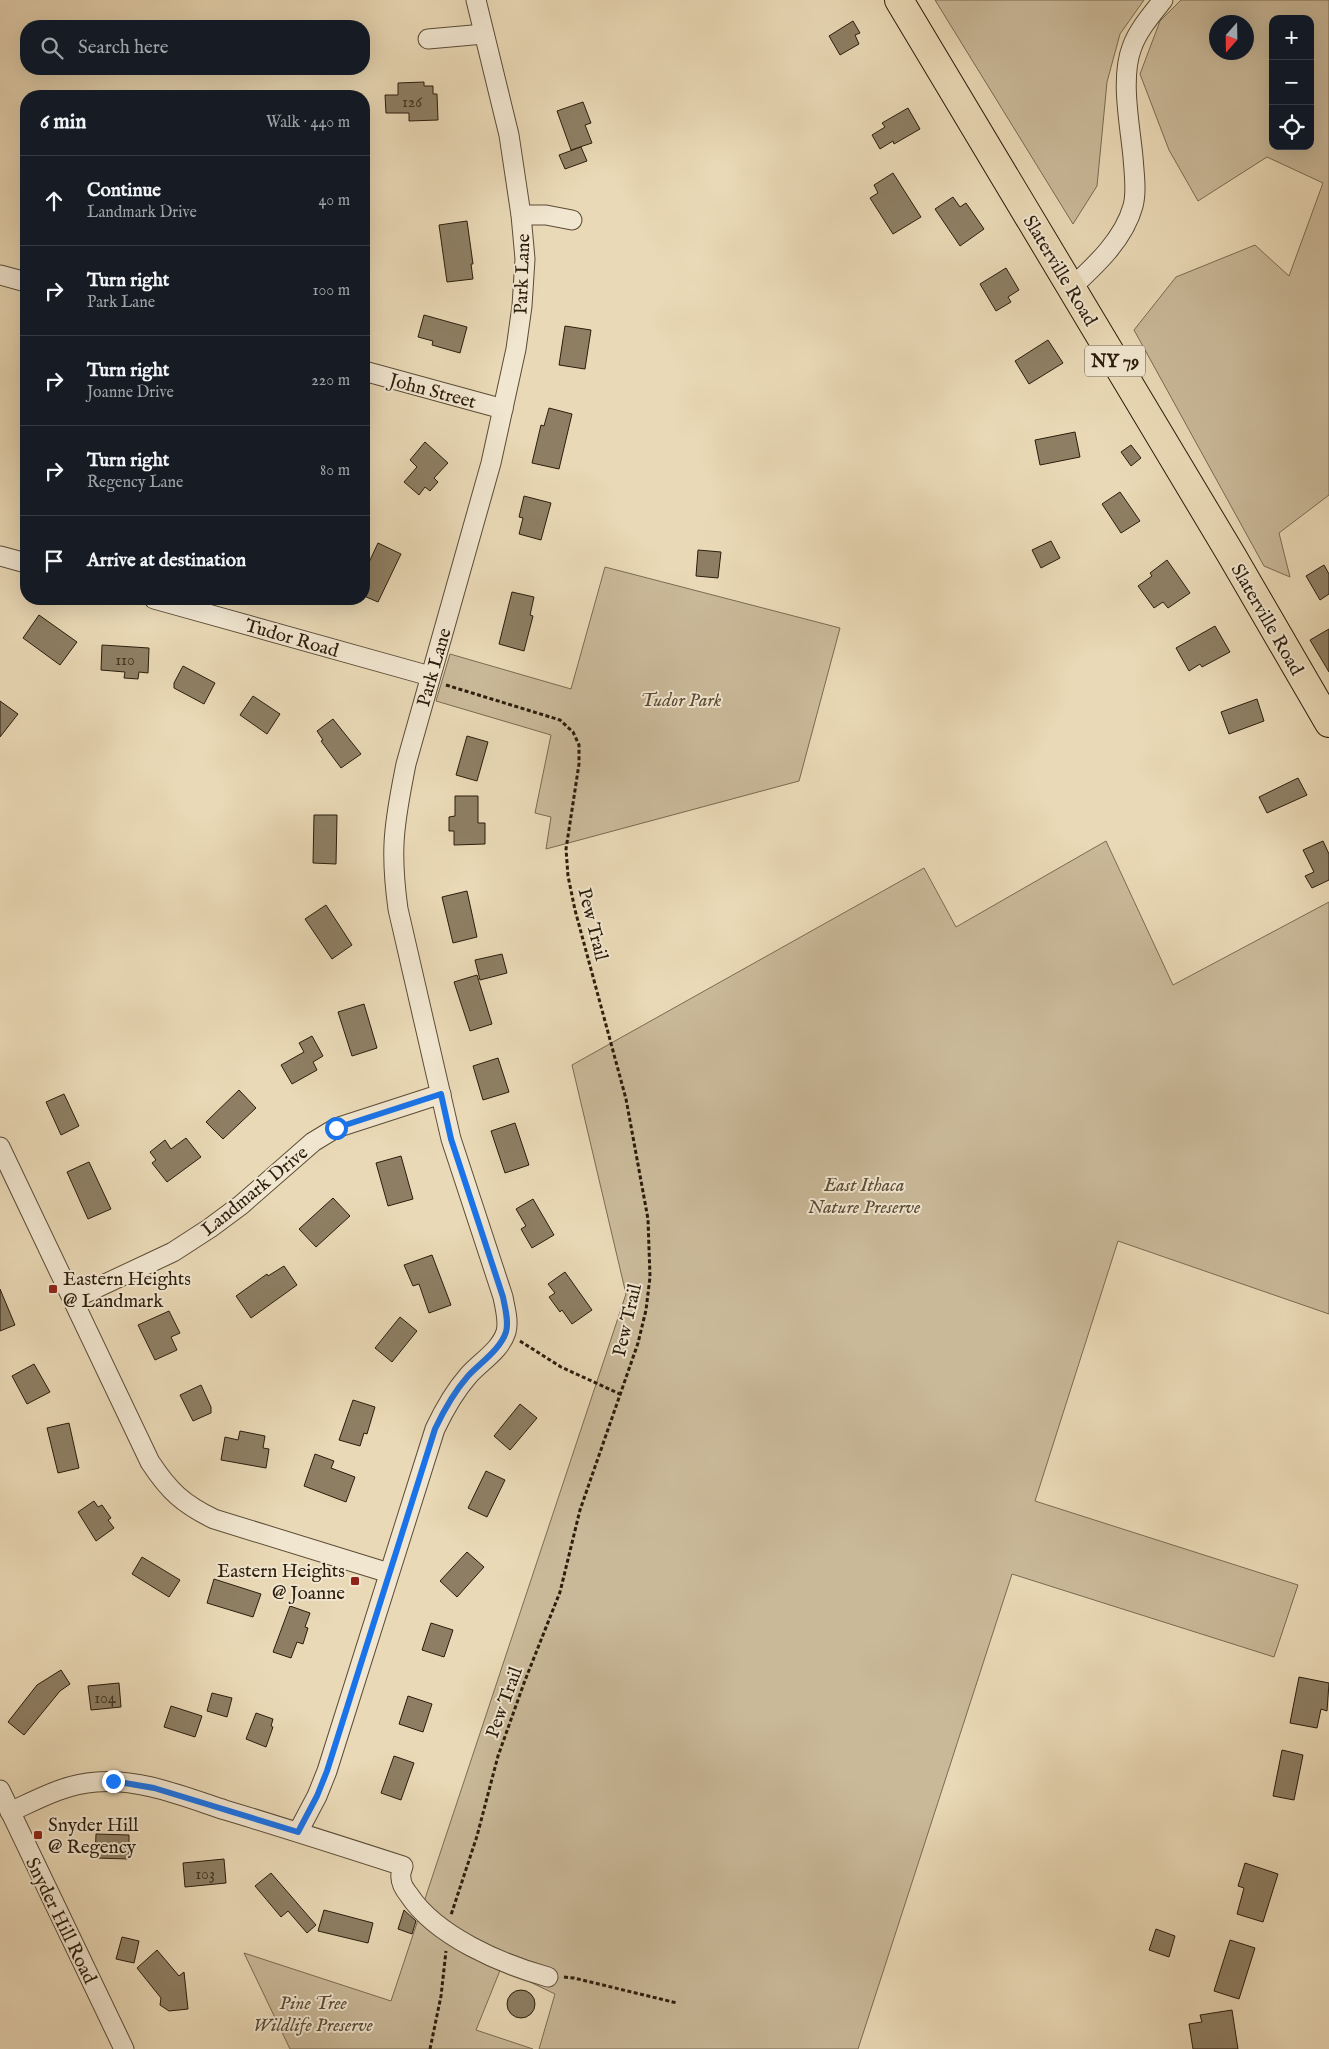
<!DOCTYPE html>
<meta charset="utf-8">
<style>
:root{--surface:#171b24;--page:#242831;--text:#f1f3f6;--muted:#9ea1a6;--line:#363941}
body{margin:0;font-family:"IM FELL English",serif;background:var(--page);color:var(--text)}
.controls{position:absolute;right:15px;top:15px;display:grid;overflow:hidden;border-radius:10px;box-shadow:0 5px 20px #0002}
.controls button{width:45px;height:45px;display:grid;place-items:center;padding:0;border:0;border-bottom:1px solid var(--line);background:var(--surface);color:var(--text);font:25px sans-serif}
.compass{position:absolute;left:1209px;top:15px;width:45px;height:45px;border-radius:50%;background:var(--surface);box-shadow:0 5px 20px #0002;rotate:200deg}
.stop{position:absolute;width:15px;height:15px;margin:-11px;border:4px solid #1a73e8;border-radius:50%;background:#fff}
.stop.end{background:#1a73e8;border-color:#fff;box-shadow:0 1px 5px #0008}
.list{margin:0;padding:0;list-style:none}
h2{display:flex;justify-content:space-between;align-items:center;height:65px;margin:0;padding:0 20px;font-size:21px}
h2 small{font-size:16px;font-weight:400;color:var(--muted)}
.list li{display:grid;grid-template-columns:32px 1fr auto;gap:15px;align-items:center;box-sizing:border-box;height:90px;padding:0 20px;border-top:1px solid var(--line)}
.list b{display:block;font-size:19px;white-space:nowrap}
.list p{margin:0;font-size:16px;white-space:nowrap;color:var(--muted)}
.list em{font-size:16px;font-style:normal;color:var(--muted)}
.icon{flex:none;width:28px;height:28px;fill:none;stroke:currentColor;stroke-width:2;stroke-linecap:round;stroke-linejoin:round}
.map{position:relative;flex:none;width:1329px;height:2049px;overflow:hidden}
.search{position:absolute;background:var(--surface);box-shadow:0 5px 20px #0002;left:20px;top:20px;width:350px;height:55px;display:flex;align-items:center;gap:12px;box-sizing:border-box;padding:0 18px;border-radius:20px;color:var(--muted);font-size:19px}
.panel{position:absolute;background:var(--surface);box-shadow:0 5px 20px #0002;left:20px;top:90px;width:350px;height:515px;border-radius:20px}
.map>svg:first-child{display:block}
</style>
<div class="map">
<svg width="1329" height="2049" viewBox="0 0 1329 2049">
<rect width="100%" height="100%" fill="#ead9b6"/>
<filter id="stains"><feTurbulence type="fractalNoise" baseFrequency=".004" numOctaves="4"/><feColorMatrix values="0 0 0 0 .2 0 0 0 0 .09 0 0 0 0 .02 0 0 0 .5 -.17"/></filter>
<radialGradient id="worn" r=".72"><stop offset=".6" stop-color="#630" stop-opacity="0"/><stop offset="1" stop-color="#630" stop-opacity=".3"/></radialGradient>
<g fill="#cab999" stroke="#7a6b52" fill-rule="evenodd">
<polygon points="935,0 1144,0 1120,34 1107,82 1097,186 1073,224"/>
<path d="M1181,0H1329V495L1279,533L1290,577L1264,566L1134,330L1176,277L1255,245L1289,276L1323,183L1267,157L1198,201L1169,150L1140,74L1160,21ZM1273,19H1310V146H1273ZM1216,22H1246V52H1216Z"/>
<polygon points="605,567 840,628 799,781 546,849 551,817 535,813 551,735 436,701 450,654 571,689"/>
<polygon points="1106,841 1173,985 1329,902 1329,1314 1118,1241 1035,1501 1298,1585 1274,1657 1012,1574 858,2049 539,2049 555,1994 501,1968 476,2030 533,2049 290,2049 244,1953 391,2001 626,1294 572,1065 924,868 956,927"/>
</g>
<g fill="#8e7f64" stroke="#2b1d0c">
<polygon points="853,21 860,33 855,35 859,44 840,55 829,36"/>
<polygon points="424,82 424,86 433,86 433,94 437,94 438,120 409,121 409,113 386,113 385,95 398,95 398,83"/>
<polygon points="583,102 591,123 585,125 592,143 571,150 557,111"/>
<polygon points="908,108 920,129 894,144 893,141 880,149 872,135 885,127 882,123"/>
<polygon points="581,147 587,161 565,169 559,155"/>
<polygon points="893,173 921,217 893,234 870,198 878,193 874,185"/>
<polygon points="953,197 960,207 966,203 984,229 960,246 935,209"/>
<polygon points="467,221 473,264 471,264 473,279 447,282 439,225"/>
<polygon points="1006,268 1019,290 1008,297 1011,302 996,311 980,284"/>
<polygon points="424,315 467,327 460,353 432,345 433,341 418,337"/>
<polygon points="565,326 591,330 585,369 559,365"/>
<polygon points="1048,340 1063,363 1029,384 1015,361"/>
<polygon points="549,408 572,414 559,469 532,463 541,425 544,426"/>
<polygon points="1075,432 1080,457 1040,465 1035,440"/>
<polygon points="425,442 448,463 434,478 438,482 430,491 425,487 419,495 404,482 417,467 410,460"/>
<polygon points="1131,445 1141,458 1131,466 1121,452"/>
<polygon points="1120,492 1140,521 1121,533 1102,504"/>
<polygon points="524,496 551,503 541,540 519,534 523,518 519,517"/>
<polygon points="1051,541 1060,558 1041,568 1032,550"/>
<polygon points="378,543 401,554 378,602 364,596 364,573"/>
<polygon points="698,550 721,552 718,578 696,576"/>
<polygon points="1167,560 1190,593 1168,608 1163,602 1154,608 1138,586 1152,576 1150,573"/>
<polygon points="1324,565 1329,574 1329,594 1320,600 1306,576"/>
<polygon points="512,592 534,597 530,615 533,616 524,651 499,644"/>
<polygon points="39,615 77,642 60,665 23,638"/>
<polygon points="1215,626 1230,652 1202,667 1200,664 1189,671 1176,648"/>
<polygon points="1329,629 1329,672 1310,640"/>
<polygon points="102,645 149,648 148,673 139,672 138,679 124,678 125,672 101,670"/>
<polygon points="183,666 215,683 204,704 174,688 174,683"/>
<polygon points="253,696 280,714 267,734 240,715"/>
<polygon points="1257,699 1264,721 1229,734 1221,712"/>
<polygon points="0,701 18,714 0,737"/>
<polygon points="333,719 361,754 341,768 321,741 323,740 317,731"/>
<polygon points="467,736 488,742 477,781 456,775"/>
<polygon points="1298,778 1307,795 1267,813 1259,797"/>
<polygon points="455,796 478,796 478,823 485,823 485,844 454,845 454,831 449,831 449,817 455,816"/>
<polygon points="314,815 337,815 336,864 313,863"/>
<polygon points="1323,841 1329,854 1329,880 1312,888 1305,876 1314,872 1303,850"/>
<polygon points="467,891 477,937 453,943 442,897"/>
<polygon points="326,905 352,945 332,959 305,919"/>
<polygon points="502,954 507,973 480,980 475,960"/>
<polygon points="477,975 492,1024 470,1031 454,982"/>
<polygon points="364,1004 377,1048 352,1056 338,1012"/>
<polygon points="312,1036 323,1056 313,1062 317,1070 292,1084 281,1065 304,1052 299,1043"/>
<polygon points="498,1058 509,1092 483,1100 473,1066"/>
<polygon points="239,1090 256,1108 223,1139 206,1122"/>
<polygon points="64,1094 79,1126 61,1135 46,1102"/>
<polygon points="515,1123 529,1165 505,1173 491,1131"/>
<polygon points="186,1138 201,1157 167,1182 152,1163 156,1160 150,1152 165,1140 171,1149"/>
<polygon points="401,1156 413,1199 388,1206 376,1163"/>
<polygon points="89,1162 111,1209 88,1219 67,1172"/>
<polygon points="333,1198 350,1216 316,1247 299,1229"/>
<polygon points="533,1199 554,1235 532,1248 521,1229 526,1226 516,1209"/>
<polygon points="432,1255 451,1305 429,1313 419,1284 413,1286 404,1265"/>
<polygon points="284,1266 297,1285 251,1318 236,1296 267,1274 268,1276"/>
<polygon points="565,1272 592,1310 572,1324 562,1310 560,1312 549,1297 555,1293 548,1284"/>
<polygon points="0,1289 15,1325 0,1331"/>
<polygon points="169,1311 180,1333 171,1337 177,1350 155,1360 138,1325"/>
<polygon points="400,1317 417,1331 392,1362 375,1348"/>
<polygon points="34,1364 50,1392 27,1404 12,1376"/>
<polygon points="201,1385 211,1407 211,1413 193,1421 180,1395"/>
<polygon points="353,1400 375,1407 367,1434 364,1433 360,1446 339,1440"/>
<polygon points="520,1404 537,1418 510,1450 494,1436"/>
<polygon points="69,1423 79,1468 58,1473 47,1428"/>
<polygon points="240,1431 265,1436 263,1448 269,1449 266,1468 221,1460 225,1437 238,1440"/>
<polygon points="315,1454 334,1461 331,1468 355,1477 346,1502 304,1486"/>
<polygon points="486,1471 505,1480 487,1517 468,1508"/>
<polygon points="94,1501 98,1507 102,1505 111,1518 108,1520 114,1528 96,1541 78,1512"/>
<polygon points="467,1552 484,1567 457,1597 440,1581"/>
<polygon points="142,1557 180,1580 169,1597 132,1574"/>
<polygon points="214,1579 261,1594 253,1617 207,1603"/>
<polygon points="290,1606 310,1613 305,1627 308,1628 303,1644 297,1642 291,1658 273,1652"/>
<polygon points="431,1623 453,1630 444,1657 422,1650"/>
<polygon points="61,1670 70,1684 60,1691 24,1735 8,1722 37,1685"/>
<polygon points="1299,1677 1329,1683 1327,1711 1321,1709 1317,1728 1290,1723"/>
<polygon points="119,1683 121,1707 91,1710 88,1686"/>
<polygon points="212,1693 232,1698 227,1717 207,1711"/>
<polygon points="408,1696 432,1704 423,1732 399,1724"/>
<polygon points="171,1706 202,1716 195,1737 164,1727"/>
<polygon points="256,1713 273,1719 271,1726 273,1727 266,1747 246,1739"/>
<polygon points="1282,1750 1303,1755 1294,1800 1273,1796"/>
<polygon points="394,1756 414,1763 401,1800 381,1793"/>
<polygon points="96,1834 129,1835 129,1859 95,1858"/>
<polygon points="224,1859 226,1883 185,1887 183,1863"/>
<polygon points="1245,1863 1278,1874 1263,1922 1237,1914 1244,1888 1238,1886"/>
<polygon points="271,1873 316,1925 307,1933 288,1911 281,1917 255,1886"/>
<polygon points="324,1910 373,1923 368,1943 318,1931"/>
<polygon points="404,1910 416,1921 412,1934 398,1929"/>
<polygon points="1156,1929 1175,1936 1169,1957 1149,1950"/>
<polygon points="122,1937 139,1941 134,1963 116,1959"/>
<polygon points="1230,1940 1255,1948 1239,1999 1214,1991"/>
<polygon points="157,1950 179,1976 184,1972 188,2009 169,2011 160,2005 161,1998 137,1968"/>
<circle cx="521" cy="2004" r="14"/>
<polygon points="1232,2010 1238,2049 1193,2049 1189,2024 1202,2022 1200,2015"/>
</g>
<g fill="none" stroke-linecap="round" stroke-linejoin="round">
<defs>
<g id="minor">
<polyline points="428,39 484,34"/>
<polyline points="521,215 546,215 572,220"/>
<polyline points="0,275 26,282"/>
<path d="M1072,287C1096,265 1124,239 1133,206C1137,191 1134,173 1133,157C1130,125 1120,78 1132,47C1138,30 1152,14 1163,0"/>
<polyline points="364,371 503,409"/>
<polyline points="0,556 26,563"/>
<polyline points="154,599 430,676"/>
<path d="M0,1147L150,1462C169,1491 183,1504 214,1519L389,1573"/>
<polyline points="73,1299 173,1252 210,1228 241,1205 313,1142 336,1128 441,1094"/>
<polyline points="0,1790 124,2049"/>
<path d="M10,1812C38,1799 65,1784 96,1782C139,1778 185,1797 225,1810C285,1828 344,1847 403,1866C402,1870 400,1874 401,1878C401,1884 405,1890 409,1895C436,1936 501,1964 548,1977"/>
<path d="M298,1832L317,1796L327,1771L435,1429C444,1410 454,1392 468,1376C480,1362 500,1351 506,1332C509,1321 505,1308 503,1297L451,1139L398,909C395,887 393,866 394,844C395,817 401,790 406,764L491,463L516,349L522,306L525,259L521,215L509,135L476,0"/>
</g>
<polyline id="highway" points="899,0 1232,556 1329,723"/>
</defs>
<use href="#minor" stroke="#5b4c36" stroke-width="21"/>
<use href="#highway" stroke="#2b1d0c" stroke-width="30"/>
<g stroke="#2b1d0c" stroke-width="3" stroke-dasharray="4 2.5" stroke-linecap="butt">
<polyline points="446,685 560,720 573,732 579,745 579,764 566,849 568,876 575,910 626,1099 648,1219 650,1277 646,1310 638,1343 580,1510 560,1592 524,1683 498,1756 477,1836 451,1915"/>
<polyline points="520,1341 561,1367 620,1394"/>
<polyline points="564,1977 574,1978 677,2003"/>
<polyline points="430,2049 441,1996 446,1951"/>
</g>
<use href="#minor" stroke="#f1e6d0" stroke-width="19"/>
<use href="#highway" stroke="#ead9b6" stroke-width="28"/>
</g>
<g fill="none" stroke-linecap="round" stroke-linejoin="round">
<path stroke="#1a73e8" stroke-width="6" d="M113,1781L154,1788L298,1832L317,1796L327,1771L435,1429C444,1410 454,1392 468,1376C480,1363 500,1350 506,1332C509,1321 505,1308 503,1297L451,1139L441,1094L336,1128"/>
</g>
<g fill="#8f2418" stroke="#f1e6d0" stroke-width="2">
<rect x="48" y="1284" width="10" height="10" rx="2.5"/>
<rect x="350" y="1576" width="10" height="10" rx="2.5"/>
<rect x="33" y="1830" width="10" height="10" rx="2.5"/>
</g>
<g text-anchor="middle" stroke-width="4" stroke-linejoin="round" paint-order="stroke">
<g font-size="16" fill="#443622">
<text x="412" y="107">126</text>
<text x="125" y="665">110</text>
<text x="105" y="1703">104</text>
<text x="205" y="1879">103</text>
</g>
<rect fill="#f1e6d0" stroke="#665947" stroke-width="1" x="1085" y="345.5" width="60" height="31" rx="4"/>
<g font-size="18" font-weight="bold" fill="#2b1d0c">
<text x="1115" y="367">NY 79</text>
</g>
<g font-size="19" fill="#2b1d0c" stroke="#f1e6d0">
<text transform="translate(1061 270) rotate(59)" y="7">Slaterville Road</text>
<text transform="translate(521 274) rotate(-88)" y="7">Park Lane</text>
<text transform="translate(433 390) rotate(15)" y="7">John Street</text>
<text transform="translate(1268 619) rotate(60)" y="7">Slaterville Road</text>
<text transform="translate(292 637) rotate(16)" y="7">Tudor Road</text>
<text transform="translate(433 667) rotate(-74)" y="7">Park Lane</text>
<text transform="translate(594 924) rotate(76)" y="7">Pew Trail</text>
<text transform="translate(254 1190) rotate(-39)" y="7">Landmark Drive</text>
<text transform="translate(626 1320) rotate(-77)" y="7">Pew Trail</text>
<text transform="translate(503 1702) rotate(-70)" y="7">Pew Trail</text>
<text transform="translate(62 1920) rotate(64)" y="7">Snyder Hill Road</text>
</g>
<g font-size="19" font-style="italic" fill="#5b4c36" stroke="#f1e6d0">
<text x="681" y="706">Tudor Park</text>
<text x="864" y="1191">East Ithaca<tspan x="864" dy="22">Nature Preserve</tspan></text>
<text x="313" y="2009">Pine Tree<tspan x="313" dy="22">Wildlife Preserve</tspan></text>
</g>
<g font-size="19" fill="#2b1d0c" stroke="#f1e6d0" text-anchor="start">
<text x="63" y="1285">Eastern Heights<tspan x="63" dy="22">@ Landmark</tspan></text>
<text x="345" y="1577" text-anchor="end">Eastern Heights<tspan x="345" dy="22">@ Joanne</tspan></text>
<text x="48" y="1831">Snyder Hill<tspan x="48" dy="22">@ Regency</tspan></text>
</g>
</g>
<rect width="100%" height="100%" filter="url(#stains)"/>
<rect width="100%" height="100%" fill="url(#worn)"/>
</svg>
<div class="controls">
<button>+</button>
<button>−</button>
<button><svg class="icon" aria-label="locate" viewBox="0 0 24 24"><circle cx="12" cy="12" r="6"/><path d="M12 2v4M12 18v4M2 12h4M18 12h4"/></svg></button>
</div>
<svg class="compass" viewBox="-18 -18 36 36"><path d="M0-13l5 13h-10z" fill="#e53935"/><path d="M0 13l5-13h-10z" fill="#9ea1a6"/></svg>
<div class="stop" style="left:336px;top:1128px"></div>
<div class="stop end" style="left:113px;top:1781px"></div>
<div class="search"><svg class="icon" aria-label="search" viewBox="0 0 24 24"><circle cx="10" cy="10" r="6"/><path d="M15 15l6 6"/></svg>Search here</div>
<section class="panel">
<h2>6 min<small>Walk · 440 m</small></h2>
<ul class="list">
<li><svg class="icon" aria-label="ahead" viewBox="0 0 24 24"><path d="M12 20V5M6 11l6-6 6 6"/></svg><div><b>Continue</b><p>Landmark Drive</p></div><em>40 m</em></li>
<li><svg class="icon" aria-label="right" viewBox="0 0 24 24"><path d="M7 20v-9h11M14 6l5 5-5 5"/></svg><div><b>Turn right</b><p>Park Lane</p></div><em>100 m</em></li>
<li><svg class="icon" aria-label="right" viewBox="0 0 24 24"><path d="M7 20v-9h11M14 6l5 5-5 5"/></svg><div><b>Turn right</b><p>Joanne Drive</p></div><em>220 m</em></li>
<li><svg class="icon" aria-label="right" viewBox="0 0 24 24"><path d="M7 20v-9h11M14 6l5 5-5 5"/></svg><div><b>Turn right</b><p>Regency Lane</p></div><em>80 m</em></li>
<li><svg class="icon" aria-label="arrive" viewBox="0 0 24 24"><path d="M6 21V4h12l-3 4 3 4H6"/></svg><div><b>Arrive at destination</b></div></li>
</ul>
</section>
</div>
